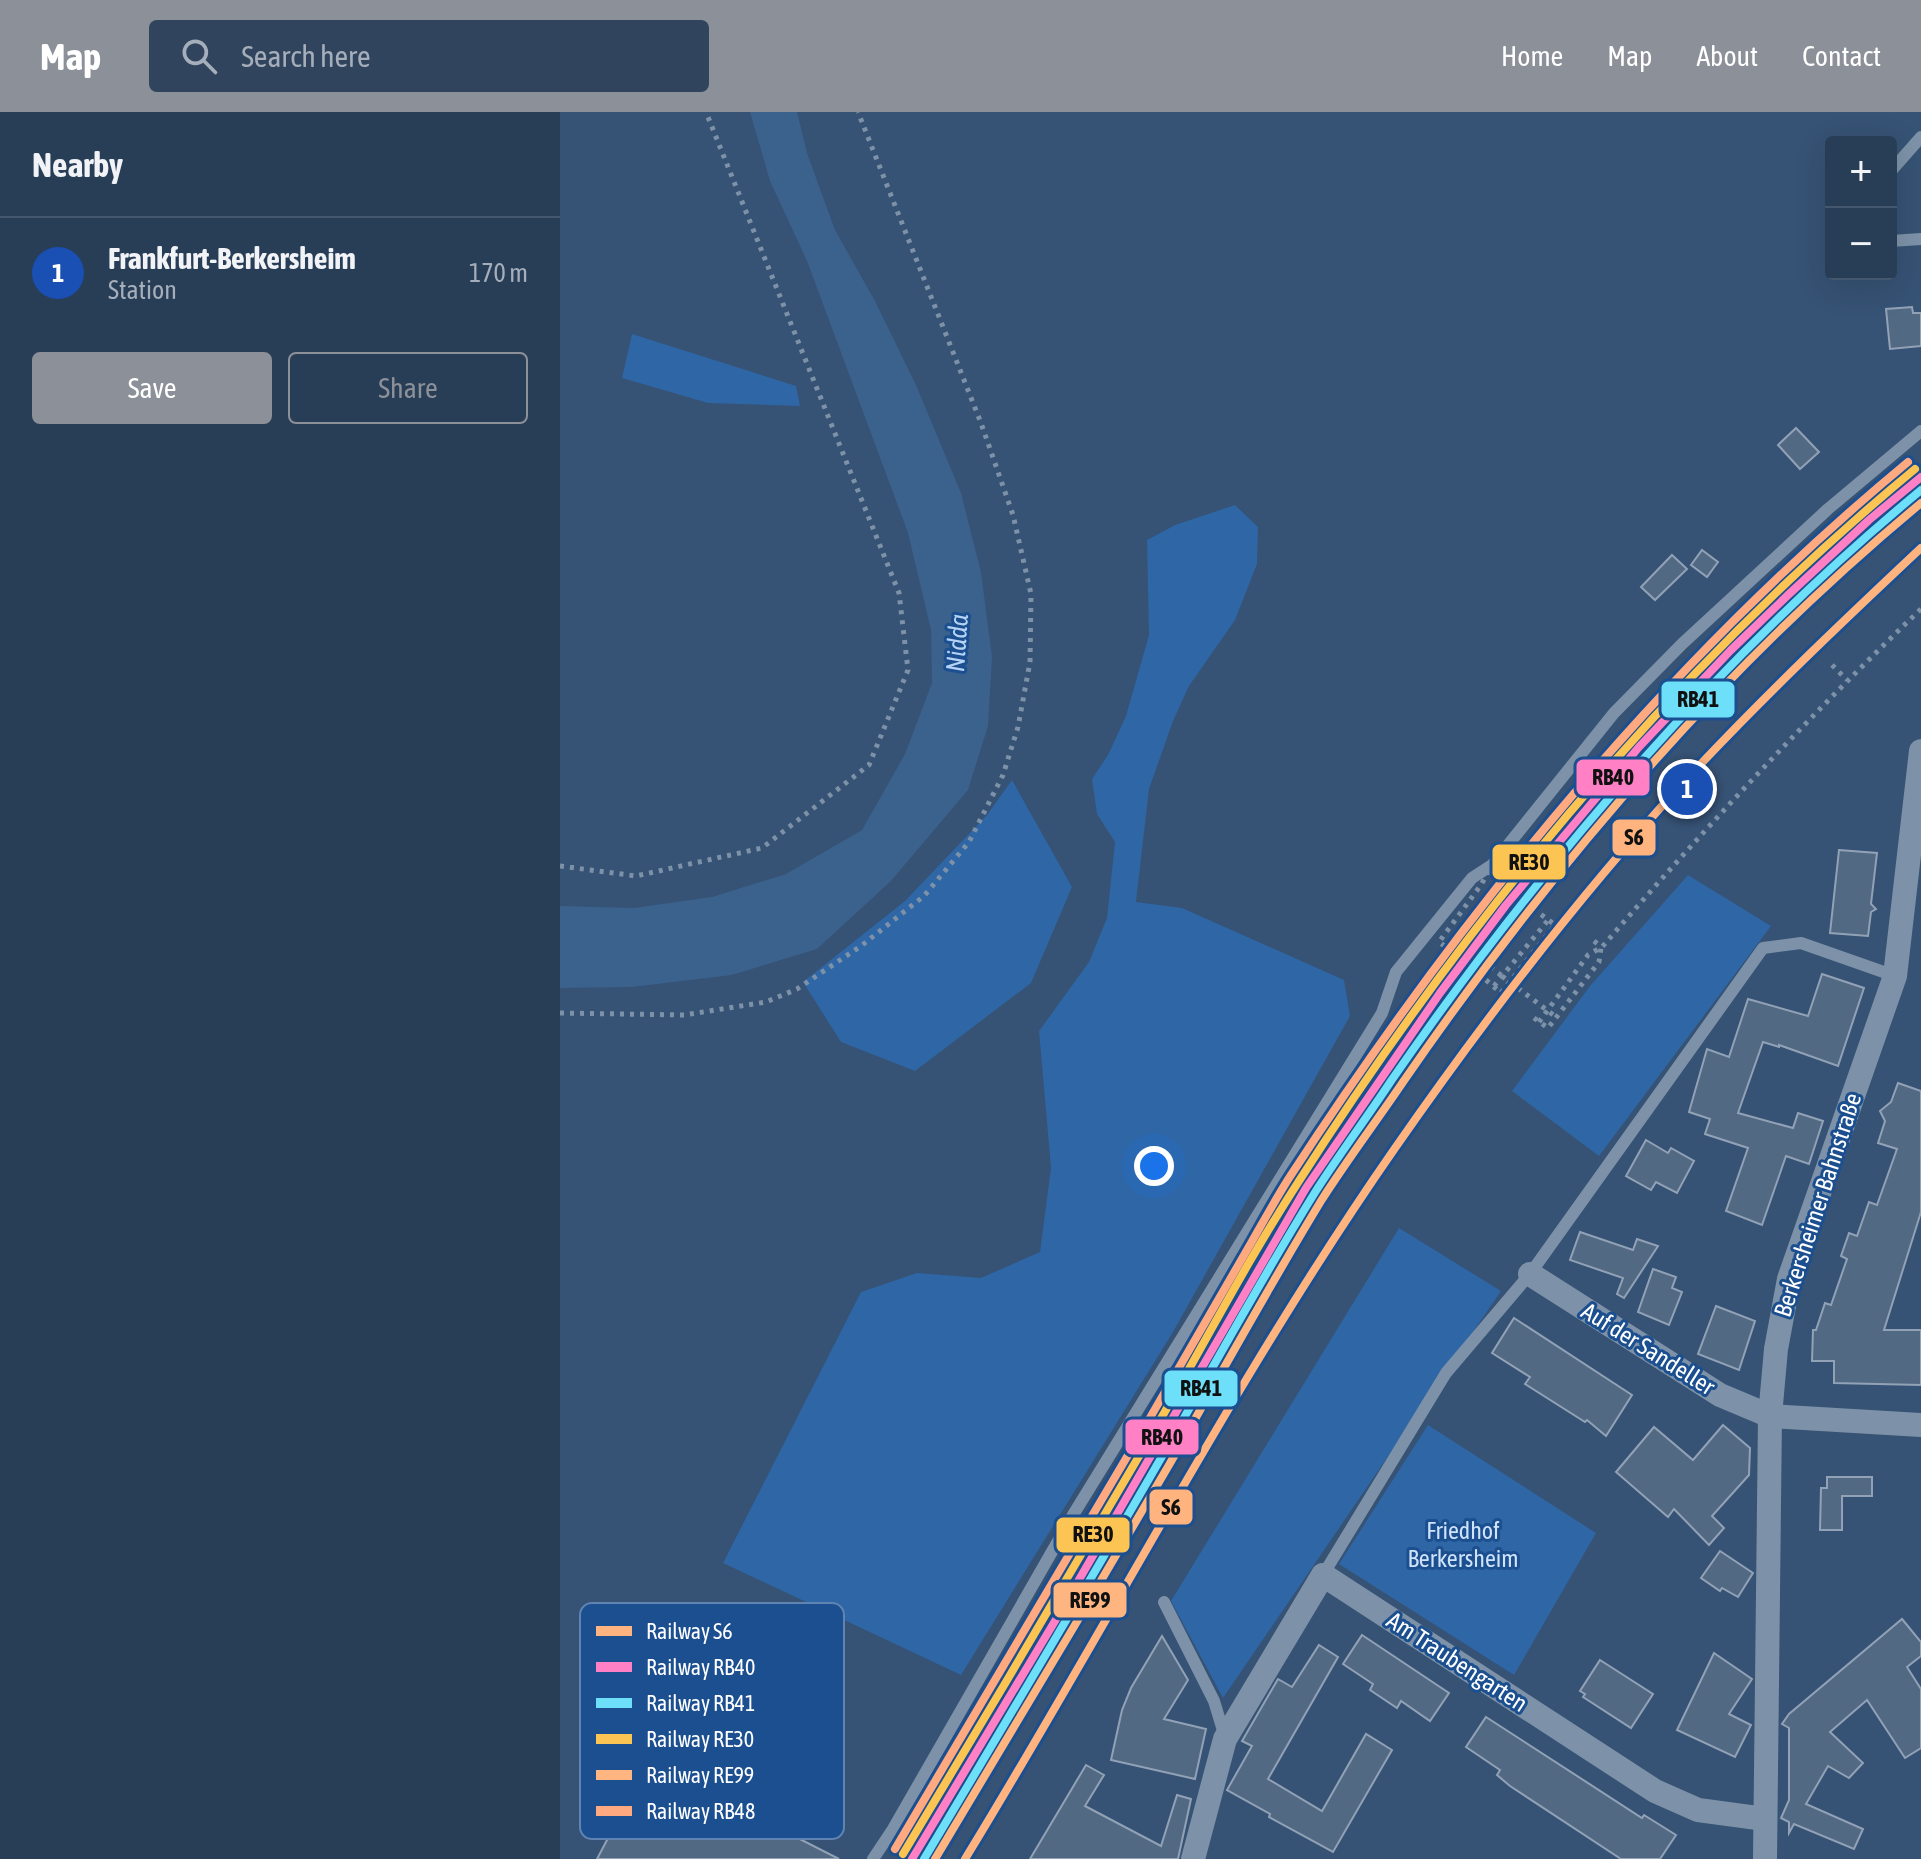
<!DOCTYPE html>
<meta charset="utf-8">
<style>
:root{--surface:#283e57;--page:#30455d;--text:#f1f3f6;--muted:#a5aeba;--line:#44576d;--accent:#8c9099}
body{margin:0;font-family:"Asap Condensed",sans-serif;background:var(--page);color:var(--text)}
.controls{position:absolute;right:24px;top:24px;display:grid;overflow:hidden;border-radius:8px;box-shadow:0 8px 32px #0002}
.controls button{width:72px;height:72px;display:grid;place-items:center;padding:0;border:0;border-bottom:2px solid var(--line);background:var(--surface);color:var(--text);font:40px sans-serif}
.you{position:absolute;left:594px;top:1054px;width:28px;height:28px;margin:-20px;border:6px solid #fff;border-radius:50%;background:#1a73e8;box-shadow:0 0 0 12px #1a73e833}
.badge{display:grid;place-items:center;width:52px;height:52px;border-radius:50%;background:var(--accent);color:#fff;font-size:26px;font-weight:700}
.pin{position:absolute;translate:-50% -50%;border:4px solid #fff;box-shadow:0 2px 8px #0006}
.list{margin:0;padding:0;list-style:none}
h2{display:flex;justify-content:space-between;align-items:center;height:104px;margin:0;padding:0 32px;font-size:34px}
h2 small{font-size:26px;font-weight:400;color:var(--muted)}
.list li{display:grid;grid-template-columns:52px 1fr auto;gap:24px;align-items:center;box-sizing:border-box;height:112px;padding:0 32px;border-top:2px solid var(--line)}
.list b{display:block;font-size:30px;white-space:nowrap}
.list p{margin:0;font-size:26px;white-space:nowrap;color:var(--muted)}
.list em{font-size:26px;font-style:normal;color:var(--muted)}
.actions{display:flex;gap:16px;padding:24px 32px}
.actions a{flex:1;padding:18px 0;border:2px solid var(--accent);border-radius:8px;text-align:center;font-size:28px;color:var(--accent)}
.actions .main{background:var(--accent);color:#fff}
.icon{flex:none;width:44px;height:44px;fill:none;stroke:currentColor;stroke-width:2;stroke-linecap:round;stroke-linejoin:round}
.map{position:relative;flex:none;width:1361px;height:1747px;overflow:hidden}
header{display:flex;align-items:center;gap:48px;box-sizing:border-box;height:112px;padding:0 40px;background:var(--accent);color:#fff}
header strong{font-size:38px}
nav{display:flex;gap:44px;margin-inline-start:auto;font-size:28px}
.search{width:560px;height:72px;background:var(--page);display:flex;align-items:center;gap:20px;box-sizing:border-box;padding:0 28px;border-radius:8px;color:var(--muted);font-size:30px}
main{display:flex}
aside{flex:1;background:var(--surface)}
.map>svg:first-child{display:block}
</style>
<header>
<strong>Map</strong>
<div class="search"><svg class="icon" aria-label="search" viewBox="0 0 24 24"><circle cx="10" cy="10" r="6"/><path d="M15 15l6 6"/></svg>Search here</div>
<nav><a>Home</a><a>Map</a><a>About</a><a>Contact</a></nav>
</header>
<main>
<aside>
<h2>Nearby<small></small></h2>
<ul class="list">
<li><span class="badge" style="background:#1a4fb4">1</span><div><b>Frankfurt-Berkersheim</b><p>Station</p></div><em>170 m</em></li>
</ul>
<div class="actions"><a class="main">Save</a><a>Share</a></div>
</aside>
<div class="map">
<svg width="1361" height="1747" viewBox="0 0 1361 1747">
<rect width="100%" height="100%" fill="#365274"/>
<g fill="#2f66a5">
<polygon points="72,222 236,274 240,294 148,291 62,266"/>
<polygon points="675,393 698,415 697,452 675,508 629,574 613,609 589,677 576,790 622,796 784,868 790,904 613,1220 401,1563 163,1451 301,1180 357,1161 421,1166 480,1140 491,1056 479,919 529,850 547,806 555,730 537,702 532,667 548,643 566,604 589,523 587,428 615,413"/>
<polygon points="452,668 512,775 471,871 355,959 281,930 243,870 345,789 427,703"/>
<polygon points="1128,763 1211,814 1039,1044 952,979 1030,874"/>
<polygon points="839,1116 941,1179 663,1586 611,1489"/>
<polygon points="868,1313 1036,1421 954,1563 779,1452"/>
</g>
<polygon fill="#3b618d" points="190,0 237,0 247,41 275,118 315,189 356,273 401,381 421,460 432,545 428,614 408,678 331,769 257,837 172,863 72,875 0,876 0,794 74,796 152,785 226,762 302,718 345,642 372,571 371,518 348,421 247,149 210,69"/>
<g fill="#526984" stroke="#92a2b6" stroke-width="2">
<polygon points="1352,195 1353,201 1361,201 1361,234 1330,237 1326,197"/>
<polygon points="1236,316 1259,340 1240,357 1218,333"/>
<polygon points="1142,438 1158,450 1147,465 1131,453"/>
<polygon points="1112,443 1127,457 1095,488 1081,475"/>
<polygon points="1279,738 1317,741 1311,792 1316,797 1311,800 1308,824 1270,821"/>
<polygon points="1262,862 1304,876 1278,954 1219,933 1219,935 1203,930 1178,1001 1233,1016 1238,1001 1263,1009 1249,1052 1226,1044 1202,1113 1166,1099 1188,1036 1145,1022 1150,1007 1129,1000 1147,937 1169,945 1188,887 1248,904"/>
<polygon points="1338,971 1361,979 1361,1100 1324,1218 1361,1218 1361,1273 1274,1271 1274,1249 1252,1249 1253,1218 1256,1218 1265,1191 1271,1193 1287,1147 1281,1144 1289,1121 1297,1124 1309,1090 1317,1093 1337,1037 1318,1031 1325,1009 1320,999 1331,990"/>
<polygon points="1086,1028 1108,1041 1111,1036 1134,1049 1117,1081 1096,1070 1091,1078 1066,1064"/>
<polygon points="1020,1120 1073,1138 1077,1127 1098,1134 1064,1186 1057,1182 1063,1166 1010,1148"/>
<polygon points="1093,1157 1116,1165 1112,1176 1122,1180 1109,1213 1078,1200"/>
<polygon points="1156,1194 1195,1209 1179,1258 1138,1242"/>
<polygon points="954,1206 1072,1283 1046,1324 1027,1308 1025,1310 965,1272 970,1265 932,1241"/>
<polygon points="1163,1313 1190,1336 1189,1363 1152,1404 1164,1416 1149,1433 1114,1397 1108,1405 1056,1360 1094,1315 1133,1348"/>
<polygon points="1267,1365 1312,1365 1312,1384 1282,1384 1282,1418 1260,1418 1261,1376 1267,1376"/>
<polygon points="1160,1439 1193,1461 1178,1485 1162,1476 1160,1479 1141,1466"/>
<polygon points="1342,1507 1361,1530 1361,1544 1347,1555 1361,1577 1361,1636 1345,1646 1307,1588 1270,1620 1303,1651 1289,1666 1268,1654 1246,1692 1303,1717 1294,1737 1234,1712 1229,1721 1229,1710 1221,1706 1229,1688 1229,1616 1222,1612 1229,1602"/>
<polygon points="802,1523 889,1581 870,1609 841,1589 837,1596 810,1578 813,1572 783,1552"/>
<polygon points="602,1524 628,1568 604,1607 646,1617 635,1667 551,1648 562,1598 571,1576"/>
<polygon points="759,1533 778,1545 708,1667 762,1699 806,1622 832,1638 773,1740 709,1705 710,1702 667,1678 692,1634 682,1629 718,1567 732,1575"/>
<polygon points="1154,1541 1192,1567 1169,1602 1191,1613 1175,1645 1117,1618"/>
<polygon points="1040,1548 1093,1582 1071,1616 1023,1585 1025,1582 1020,1579"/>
<polygon points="926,1605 1082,1706 1084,1703 1116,1723 1100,1747 1061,1747 950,1674 937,1663 940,1658 906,1635"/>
<polygon points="89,1648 226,1720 279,1747 37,1747"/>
<polygon points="526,1653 544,1663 525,1694 601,1734 617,1683 631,1687 618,1747 470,1747"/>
</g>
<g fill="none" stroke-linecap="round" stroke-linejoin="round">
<g stroke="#7d92a8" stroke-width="5" stroke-dasharray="4 6" stroke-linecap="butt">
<polyline points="1272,553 1287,568"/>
<polygon points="932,753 947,765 891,839 879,830 921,773"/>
<polyline points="0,754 76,764 202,736 309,653 348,558 339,481 146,0"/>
<polyline points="1034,829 1042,835"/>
<polyline points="899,830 942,864"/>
<polyline points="926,868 941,881 995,813 979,801"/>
<polyline points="934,874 989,807"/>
<polyline points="0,901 124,903 206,890 237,877 301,834 364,784 409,730 443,663 458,615 470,550 471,482 453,403 421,311 298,0"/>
<polyline points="974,906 988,916 1039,850 1041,836"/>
<path d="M979,910L1028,843L1042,835C1143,718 1249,604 1361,497"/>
</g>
<g stroke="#7d92a8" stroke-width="12">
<polyline points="1331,59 1361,25"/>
<polyline points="1331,129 1361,127"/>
<polyline points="763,1463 886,1261 970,1162 1203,836 1241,831 1335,864"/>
<polyline points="604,1490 654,1589 665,1625"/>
<polyline points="313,1747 333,1717 513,1403 822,901 836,860 912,766 932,753 1054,601 1122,532 1268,397 1361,319"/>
</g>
<g stroke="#7d92a8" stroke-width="24">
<polyline points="970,1162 1160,1283 1210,1304 1361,1313"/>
<polyline points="633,1747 665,1627 763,1463 1095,1679 1138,1698 1205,1707"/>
<polyline points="1205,1747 1210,1304 1216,1237 1229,1167 1335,864 1361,639"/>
</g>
<polyline stroke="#7d92a8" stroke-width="5" stroke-dasharray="4 6" stroke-linecap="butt" points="942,864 996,905"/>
<defs>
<path id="rail-1" d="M405,1747C549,1512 676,1265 833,1039C922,911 1017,786 1122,672C1198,590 1279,513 1361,436"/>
<polyline id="rail-2" points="352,1747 498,1504 746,1076 880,881 946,793 1079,635 1171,538 1228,483 1309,408 1361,365"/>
<path id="rail-3" d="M364,1747C446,1610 528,1473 608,1334C656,1250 703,1164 754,1082C778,1044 806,1007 831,969C982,751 1156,548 1361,378"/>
<path id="rail-4" d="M343,1742C428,1601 512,1459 595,1317C643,1234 687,1149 739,1069C909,804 1112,558 1355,357"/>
<path id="rail-5" d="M375,1747C454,1616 532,1485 609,1353C659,1265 708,1176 761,1089C787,1048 816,1010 843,970C990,757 1161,557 1361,391"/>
<path id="rail-6" d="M335,1737C420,1595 504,1453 587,1311C619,1255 651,1200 683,1145C699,1118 714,1089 731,1063C904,798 1104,552 1348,350"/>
</defs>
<use href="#rail-1" stroke="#1b4f8f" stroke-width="14"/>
<use href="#rail-2" stroke="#1b4f8f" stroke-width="14"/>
<use href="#rail-3" stroke="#1b4f8f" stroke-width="14"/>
<use href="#rail-4" stroke="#1b4f8f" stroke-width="14"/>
<use href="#rail-5" stroke="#1b4f8f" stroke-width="14"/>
<use href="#rail-6" stroke="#1b4f8f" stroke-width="14"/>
<use href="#rail-1" stroke="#ffb480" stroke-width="8"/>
<use href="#rail-2" stroke="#ff80c5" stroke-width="8"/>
<use href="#rail-3" stroke="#6ddff8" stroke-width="8"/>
<use href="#rail-4" stroke="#fcc553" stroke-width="8"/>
<use href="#rail-5" stroke="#ffb580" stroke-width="8"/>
<use href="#rail-6" stroke="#ffa980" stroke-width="8"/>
</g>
<g text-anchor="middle" stroke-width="6" stroke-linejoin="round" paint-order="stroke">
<g font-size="24" fill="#fff" stroke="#1b4f8f">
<text transform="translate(1258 1093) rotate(-72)" y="8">Berkersheimer Bahnstraße</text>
<text transform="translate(1088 1237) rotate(32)" y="8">Auf der Sandeller</text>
<text transform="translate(897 1550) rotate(33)" y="8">Am Traubengarten</text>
</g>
<g font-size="24" fill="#cfe3fa" stroke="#1b4f8f">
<text x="903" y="1427">Friedhof<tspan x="903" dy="28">Berkersheim</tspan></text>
</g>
<g font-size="26" font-style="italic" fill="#b5d3f5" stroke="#1b4f8f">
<text transform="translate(397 531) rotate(-86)" y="9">Nidda</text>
</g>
</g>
<rect x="20" y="1491" width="264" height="236" rx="12" fill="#1b4f8f" stroke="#5f84b1" stroke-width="2"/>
<rect x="36" y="1514" width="36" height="10" fill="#ffb480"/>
<rect x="36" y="1550" width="36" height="10" fill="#ff80c5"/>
<rect x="36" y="1586" width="36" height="10" fill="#6ddff8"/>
<rect x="36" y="1622" width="36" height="10" fill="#fcc553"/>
<rect x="36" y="1658" width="36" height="10" fill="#ffb580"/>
<rect x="36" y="1694" width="36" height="10" fill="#ffa980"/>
<g font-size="22" fill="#fff">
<text x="86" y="1527">Railway S6</text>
<text x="86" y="1563">Railway RB40</text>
<text x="86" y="1599">Railway RB41</text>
<text x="86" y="1635">Railway RE30</text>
<text x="86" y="1671">Railway RE99</text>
<text x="86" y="1707">Railway RB48</text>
</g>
<g stroke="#1b4f8f" stroke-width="3">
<rect x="1100" y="568" width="76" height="39" rx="8" fill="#6ddff8"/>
<rect x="1015" y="646" width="76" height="39" rx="8" fill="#ff80c5"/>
<rect x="1051" y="706" width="46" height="39" rx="8" fill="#ffb480"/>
<rect x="931" y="731" width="76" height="38" rx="8" fill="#fcc553"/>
<rect x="603" y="1257" width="76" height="39" rx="8" fill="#6ddff8"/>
<rect x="564" y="1306" width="76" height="38" rx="8" fill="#ff80c5"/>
<rect x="588" y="1376" width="46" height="38" rx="8" fill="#ffb480"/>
<rect x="495" y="1404" width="76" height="38" rx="8" fill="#fcc553"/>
<rect x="492" y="1469" width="76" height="38" rx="8" fill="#ffb580"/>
</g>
<g font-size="22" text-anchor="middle" font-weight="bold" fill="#111">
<text x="1138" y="595">RB41</text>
<text x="1053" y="673">RB40</text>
<text x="1074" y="733">S6</text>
<text x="969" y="758">RE30</text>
<text x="641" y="1284">RB41</text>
<text x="602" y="1333">RB40</text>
<text x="611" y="1403">S6</text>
<text x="533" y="1430">RE30</text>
<text x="530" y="1496">RE99</text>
</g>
</svg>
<div class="controls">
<button>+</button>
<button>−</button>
</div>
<div class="you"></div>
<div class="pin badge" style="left:1127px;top:677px;background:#1a4fb4">1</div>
</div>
</main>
